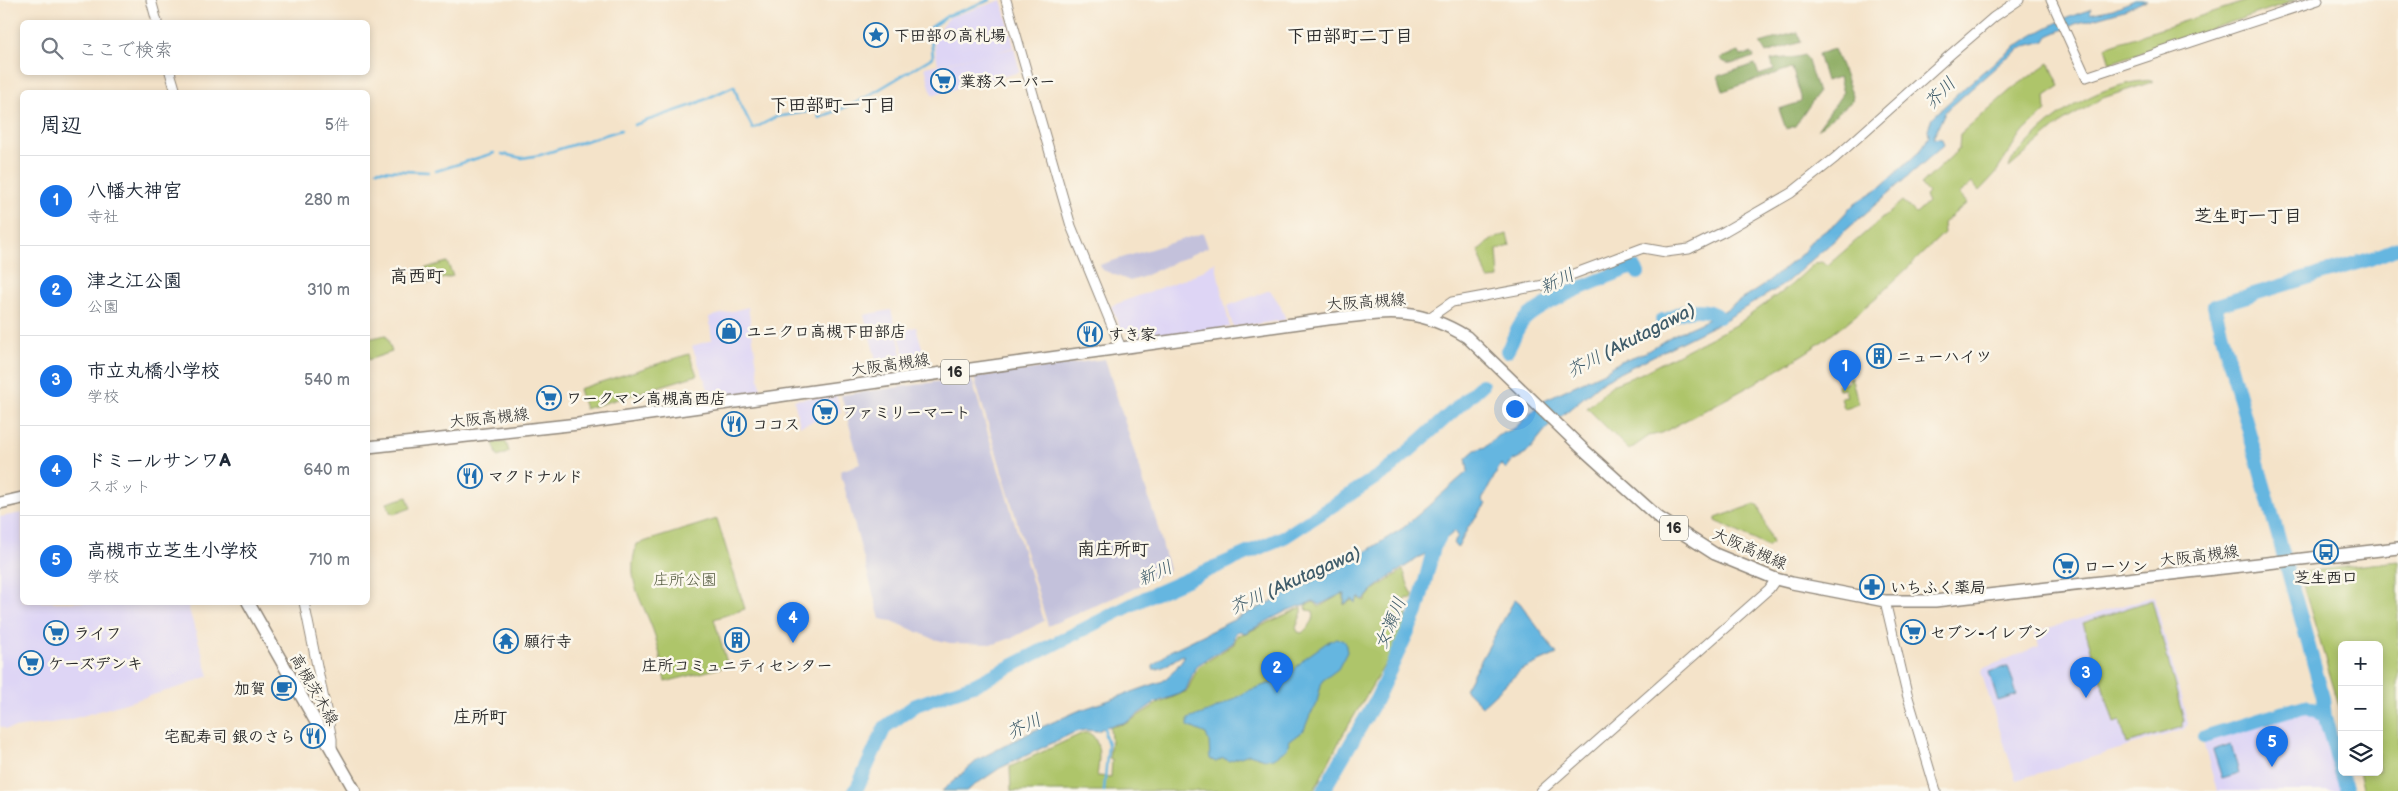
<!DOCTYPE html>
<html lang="ja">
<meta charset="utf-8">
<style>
:root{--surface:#fff;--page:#f6f6f7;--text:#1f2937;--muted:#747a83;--line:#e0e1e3;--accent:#1a73e8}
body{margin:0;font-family:"Balsamiq Sans","Klee One",sans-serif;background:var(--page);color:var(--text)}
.controls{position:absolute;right:15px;bottom:15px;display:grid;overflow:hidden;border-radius:8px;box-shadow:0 2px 8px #0003}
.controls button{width:45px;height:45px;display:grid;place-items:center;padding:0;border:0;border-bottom:1px solid var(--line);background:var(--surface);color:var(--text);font:25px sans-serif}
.you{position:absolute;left:1514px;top:408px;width:18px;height:18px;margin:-12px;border:4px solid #fff;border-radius:50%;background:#1a73e8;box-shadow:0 0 0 8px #1a73e833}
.badge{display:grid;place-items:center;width:32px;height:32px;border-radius:50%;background:var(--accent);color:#fff;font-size:16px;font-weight:700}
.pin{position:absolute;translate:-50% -41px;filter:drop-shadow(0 1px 2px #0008)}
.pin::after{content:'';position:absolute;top:26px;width:18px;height:15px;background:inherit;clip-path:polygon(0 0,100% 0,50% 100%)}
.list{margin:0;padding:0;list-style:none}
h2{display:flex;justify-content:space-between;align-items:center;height:65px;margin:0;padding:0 20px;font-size:21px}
h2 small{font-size:16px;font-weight:400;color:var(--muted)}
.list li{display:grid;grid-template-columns:32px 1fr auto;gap:15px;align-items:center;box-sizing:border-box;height:90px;padding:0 20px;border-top:1px solid var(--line)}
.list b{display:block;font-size:19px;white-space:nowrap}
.list p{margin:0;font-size:16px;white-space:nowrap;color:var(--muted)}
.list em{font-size:16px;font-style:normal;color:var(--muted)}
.icon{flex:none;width:28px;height:28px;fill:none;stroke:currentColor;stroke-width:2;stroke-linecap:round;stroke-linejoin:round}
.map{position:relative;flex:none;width:2398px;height:791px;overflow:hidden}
.search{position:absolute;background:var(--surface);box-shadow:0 2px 8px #0003;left:20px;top:20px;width:350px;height:55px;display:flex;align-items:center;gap:12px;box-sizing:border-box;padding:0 18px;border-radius:8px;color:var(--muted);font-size:19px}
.panel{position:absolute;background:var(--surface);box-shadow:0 2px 8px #0003;left:20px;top:90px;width:350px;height:515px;border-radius:8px}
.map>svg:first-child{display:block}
</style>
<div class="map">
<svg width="2398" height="791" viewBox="0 0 2398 791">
<rect width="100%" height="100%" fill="#fbf7ec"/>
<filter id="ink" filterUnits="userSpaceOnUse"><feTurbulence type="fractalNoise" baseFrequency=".02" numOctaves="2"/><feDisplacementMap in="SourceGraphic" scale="10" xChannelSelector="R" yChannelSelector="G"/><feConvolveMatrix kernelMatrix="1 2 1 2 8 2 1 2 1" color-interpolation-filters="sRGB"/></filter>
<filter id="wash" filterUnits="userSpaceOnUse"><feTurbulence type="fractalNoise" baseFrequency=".0096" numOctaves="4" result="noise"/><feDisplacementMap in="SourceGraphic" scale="20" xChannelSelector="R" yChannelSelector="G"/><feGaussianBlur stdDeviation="1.12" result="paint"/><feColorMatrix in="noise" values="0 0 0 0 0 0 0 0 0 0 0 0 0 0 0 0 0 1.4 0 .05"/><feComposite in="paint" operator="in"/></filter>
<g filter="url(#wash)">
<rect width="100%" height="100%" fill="#f4e3c9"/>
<g fill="#ded5f5">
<polygon points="1002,0 1014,47 996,52 1014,48 1020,72 932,95 925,67 989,54 938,64 932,33 941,31 941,26 950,17"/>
<polygon points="1215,262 1230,327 1145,341 1121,329 1111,306 1195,275"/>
<polygon points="1270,290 1280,305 1286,320 1233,327 1227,306"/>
<polygon points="748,307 761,391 711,397 692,346 712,340 709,317"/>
<polygon points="891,310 906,370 880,374 864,315"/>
<polygon points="916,327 928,368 909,370 898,332"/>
<polygon points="836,394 841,412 800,426 794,400"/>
<polygon points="22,513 22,602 187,603 209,676 183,686 65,721 6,729 0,726 0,517"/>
<polygon points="2154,596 2188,724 2183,730 2016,780 1981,672 1982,669 2039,646 2035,632"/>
<polygon points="2303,711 2312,712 2319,719 2341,791 2217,791 2203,742"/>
</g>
<g fill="#c3c1db">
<polygon points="1203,233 1208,247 1140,278 1130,281 1103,270 1099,265"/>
<polygon points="1105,359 1157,524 1169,570 1129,591 1048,626 974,377"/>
<polygon points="971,377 1044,621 1014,637 994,644 950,643 934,639 892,621 880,619 840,471 860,464 841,395"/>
</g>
<g fill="#aec56a" stroke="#6c784a">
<polygon points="2250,0 2297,0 2110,63 2105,47"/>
<path d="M2049,63L2060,86L2045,96L2046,111L2021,134L1995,174L1979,191L1972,183L1959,194L1967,203L1943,223L1944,233C1906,269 1869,307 1827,338C1776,375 1717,403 1662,433L1649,436L1629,450L1587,408L1612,385L1640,374L1739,323L1791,285L1815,263L1822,262L1828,265L1902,201L1916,213L1928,202L1925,196L1928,193L1921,185L1959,149L1960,134L2013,88Z"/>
<path d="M2152,80V82L2103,98L2062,122L2009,168C2011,158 2020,151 2027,144C2062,108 2101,84 2152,80Z"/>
<polygon points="1507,234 1510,246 1497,250 1499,278 1488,279 1478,250 1493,239"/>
<polygon points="447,262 453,276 427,283 423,269"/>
<polygon points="386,335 392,352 368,360 368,339"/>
<polygon points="689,354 697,375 585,409 579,389"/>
<polygon points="1851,377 1859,404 1844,408 1841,398 1847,397 1845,389 1839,390 1837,385 1849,382 1848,378"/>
<polygon points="506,442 509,452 498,457 493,443"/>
<polygon points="407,497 411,508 394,514 390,512 387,503"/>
<polygon points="1755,504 1758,505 1772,543 1768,547 1716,521 1716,518"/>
<path d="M717,519L745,609L714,619L728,666L665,682C662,667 660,651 655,636C644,601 624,583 637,544Z"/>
<polygon points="2398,561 2398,791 2364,791 2359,772 2379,772 2379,645 2342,645 2342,715 2300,575 2302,572"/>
<path d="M1403,570C1407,579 1407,586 1413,594L1412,599L1406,598L1404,602L1407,619L1397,644L1341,738L1314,791H1011L1010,767L1083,733H1090C1102,743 1099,762 1097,776L1111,777L1112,759L1109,758L1111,740L1110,727L1127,723L1155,705L1187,691L1198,667L1234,644L1237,635L1246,633L1302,607V612L1296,628L1298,632L1302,633C1309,626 1316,621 1313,611L1307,610L1305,605L1314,602L1319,607L1341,594H1344V605L1352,600L1355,603L1359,598L1364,601L1371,592Z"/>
<polygon points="2152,600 2184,721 2182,727 2127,744 2120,721 2114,723 2083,623"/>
</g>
<g fill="#8aaa5e" stroke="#5a6a44">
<polygon points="1798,32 1801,42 1766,53 1760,43"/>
<polygon points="1834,49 1853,95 1852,101 1817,130 1843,93 1839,77 1826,81 1818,54"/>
<path d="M1739,52L1741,56L1752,53L1754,57C1743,60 1727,69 1720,58Z"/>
<path d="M1804,55L1807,58L1818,93L1795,126L1786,129L1779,109L1801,102V97L1792,68L1723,91L1718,76L1755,64L1759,75L1774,70L1771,60C1783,57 1793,59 1804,55Z"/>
</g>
<g fill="#65b6e0" stroke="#487086">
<path d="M2134,0H2147L2124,10L2075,24L2048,36L2045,41L2025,46L2006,58L1945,112L1933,138L1942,139L1944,145L1783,285L1723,321L1603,381L1546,429L1526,454L1512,461L1506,469L1501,464L1482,500L1486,504L1469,526L1457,548L1453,543L1458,536L1455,531C1428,557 1389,571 1363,600L1359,597L1355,603L1352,599L1344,604L1345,594H1341L1319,605L1314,601L1286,611L1245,633L1239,631L1235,633L1233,643L1196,666L1186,690L1180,694L1154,703L1127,722L1105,727L1098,731L1085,730L1073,733L1000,768L966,791H942L979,759L1033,731L1078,711L1163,681L1174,671L1184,657L1183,655C1173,659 1163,671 1153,669V666L1170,651L1338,569L1403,528L1468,471L1466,458L1475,450L1485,447L1497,436L1515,428L1546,399L1604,372L1621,361L1646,352L1673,335L1716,316L1761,287L1803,253L1810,242L1836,223L1855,203L1879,188L1921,150L1929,136L1928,129L1932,118C1982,71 2025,30 2092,9L2089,14L2113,9Z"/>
<polygon points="1515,599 1520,603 1557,654 1521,670 1482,706 1465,689"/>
<polygon points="1337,638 1345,641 1347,652 1338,669 1322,681 1316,706 1310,715 1304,730 1289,741 1287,749 1274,758 1265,759 1249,754 1229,761 1223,758 1216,762 1210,759 1209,742 1206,734 1188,726 1188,719 1213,710 1250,690 1274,682 1292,672 1305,658 1329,641"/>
<polygon points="2008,666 2017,695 1998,701 1989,672"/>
<polygon points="2231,744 2239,773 2222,778 2213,750"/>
</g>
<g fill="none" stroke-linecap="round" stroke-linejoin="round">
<g stroke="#65b6e0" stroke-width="2.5">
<polyline points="634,125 693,105 734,86 739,101 753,129 776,117 818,110 819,118 858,102 933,57 930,28 947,16 990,0"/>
<polyline points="502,154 522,158 540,155 621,130"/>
<polyline points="377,170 428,172"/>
<polyline points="368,171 370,170"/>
<polyline points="436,171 494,153"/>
<polyline points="1104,791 1108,744 1105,735 1105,726"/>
</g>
<g stroke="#65b6e0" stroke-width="14">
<path d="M1662,320L1663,322C1681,311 1700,304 1719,317"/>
<path d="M1507,351C1513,342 1516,328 1524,320C1543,301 1605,278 1632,267L1635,268L1638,273"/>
<polyline points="2325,718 2323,697 2214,306 2370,259 2398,248"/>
<polyline points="2204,737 2305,706 2320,712 2325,718 2347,791"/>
<polyline points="854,791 857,788 885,727 916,705 976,684 1145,598 1286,536 1389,469 1482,385"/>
<polyline points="1323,791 1376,700 1417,612 1434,547 1443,531"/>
</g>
</g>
</g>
<g filter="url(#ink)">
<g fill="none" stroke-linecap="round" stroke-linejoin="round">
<defs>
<g id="minor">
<polyline points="151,0 157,22"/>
<polyline points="1006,0 1071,226 1121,348"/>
<polyline points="2051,0 2086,77 2318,0"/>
<polyline points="170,72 176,92"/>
<polyline points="1429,318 1452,302 1544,285 1643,248 1666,252 1689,249 1725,231 1791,193 1835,158 1951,54 1994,17 2019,0"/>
<polyline points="1885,601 1907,694 1936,791"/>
<polyline points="304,602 332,739 332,751"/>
<polyline points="1541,791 1769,589 1776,579"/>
</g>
<g id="major">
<path d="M368,447L578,424L1328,319C1385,313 1415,305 1467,337L1585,451L1659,518L1715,554L1776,579L1792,583L1885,601H1935L2398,548"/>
<polyline points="0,503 22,498"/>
<polyline points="248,602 355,791"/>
</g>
</defs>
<use href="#minor" stroke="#90877a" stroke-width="11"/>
<use href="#major" stroke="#90877a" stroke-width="14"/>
<use href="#minor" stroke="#fff" stroke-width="9"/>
<use href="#major" stroke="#fff" stroke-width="11"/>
</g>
</g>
<defs>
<symbol id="sight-ring" viewBox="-11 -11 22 22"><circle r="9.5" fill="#fbf7ec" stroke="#1f6fb2" stroke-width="1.5"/><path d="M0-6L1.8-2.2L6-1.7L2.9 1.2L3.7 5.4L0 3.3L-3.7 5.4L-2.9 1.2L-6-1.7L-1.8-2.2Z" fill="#1f6fb2"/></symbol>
<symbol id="supermarket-ring" viewBox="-11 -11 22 22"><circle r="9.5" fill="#fbf7ec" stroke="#1f6fb2" stroke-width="1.5"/><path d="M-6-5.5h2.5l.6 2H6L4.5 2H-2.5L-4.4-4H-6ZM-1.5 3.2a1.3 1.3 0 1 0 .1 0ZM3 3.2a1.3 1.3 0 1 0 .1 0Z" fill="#1f6fb2"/></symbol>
<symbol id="shop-ring" viewBox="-11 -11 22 22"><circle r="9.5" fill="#fbf7ec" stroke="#1f6fb2" stroke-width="1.5"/><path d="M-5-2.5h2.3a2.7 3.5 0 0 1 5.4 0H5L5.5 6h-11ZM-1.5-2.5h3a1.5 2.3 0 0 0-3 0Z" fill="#1f6fb2"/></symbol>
<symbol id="restaurant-ring" viewBox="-11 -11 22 22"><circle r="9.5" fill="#fbf7ec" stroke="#1f6fb2" stroke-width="1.5"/><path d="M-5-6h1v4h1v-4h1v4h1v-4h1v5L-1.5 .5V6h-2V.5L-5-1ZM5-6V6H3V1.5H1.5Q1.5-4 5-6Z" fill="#1f6fb2"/></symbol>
<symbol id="building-ring" viewBox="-11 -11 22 22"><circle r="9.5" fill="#fbf7ec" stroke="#1f6fb2" stroke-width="1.5"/><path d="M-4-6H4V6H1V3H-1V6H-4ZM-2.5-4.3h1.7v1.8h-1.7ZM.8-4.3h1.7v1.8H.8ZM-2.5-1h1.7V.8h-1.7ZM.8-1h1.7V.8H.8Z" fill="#1f6fb2"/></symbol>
<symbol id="bus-ring" viewBox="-11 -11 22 22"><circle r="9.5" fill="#fbf7ec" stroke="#1f6fb2" stroke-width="1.5"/><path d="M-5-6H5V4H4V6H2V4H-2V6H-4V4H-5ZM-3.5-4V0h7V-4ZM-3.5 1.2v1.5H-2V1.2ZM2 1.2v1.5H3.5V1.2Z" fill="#1f6fb2"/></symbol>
<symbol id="pharmacy-ring" viewBox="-11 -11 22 22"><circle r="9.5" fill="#fbf7ec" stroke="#1f6fb2" stroke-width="1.5"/><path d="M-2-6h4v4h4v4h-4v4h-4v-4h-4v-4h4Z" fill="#1f6fb2"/></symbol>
<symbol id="temple-ring" viewBox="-11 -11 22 22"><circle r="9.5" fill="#fbf7ec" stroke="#1f6fb2" stroke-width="1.5"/><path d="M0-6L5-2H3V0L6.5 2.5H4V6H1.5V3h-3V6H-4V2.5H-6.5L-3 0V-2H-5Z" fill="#1f6fb2"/></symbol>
<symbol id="cafe-ring" viewBox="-11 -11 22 22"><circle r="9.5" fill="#fbf7ec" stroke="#1f6fb2" stroke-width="1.5"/><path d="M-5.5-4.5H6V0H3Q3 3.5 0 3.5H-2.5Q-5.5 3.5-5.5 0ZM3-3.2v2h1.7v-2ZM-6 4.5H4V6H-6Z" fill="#1f6fb2"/></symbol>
</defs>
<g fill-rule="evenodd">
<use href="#sight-ring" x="862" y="21" width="28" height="28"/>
<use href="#supermarket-ring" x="929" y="67" width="28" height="28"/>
<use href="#shop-ring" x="715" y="317" width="28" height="28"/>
<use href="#restaurant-ring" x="1076" y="320" width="28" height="28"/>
<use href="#building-ring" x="1865" y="342" width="28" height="28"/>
<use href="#supermarket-ring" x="535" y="384" width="28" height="28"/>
<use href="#supermarket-ring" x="811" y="398" width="28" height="28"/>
<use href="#restaurant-ring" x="720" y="410" width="28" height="28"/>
<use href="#restaurant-ring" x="456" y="462" width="28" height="28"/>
<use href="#bus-ring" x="2312" y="538" width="28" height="28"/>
<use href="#supermarket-ring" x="2052" y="552" width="28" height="28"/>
<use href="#pharmacy-ring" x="1858" y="573" width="28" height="28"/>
<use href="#supermarket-ring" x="1899" y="618" width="28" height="28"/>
<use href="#supermarket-ring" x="42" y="619" width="28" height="28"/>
<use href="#building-ring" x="723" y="626" width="28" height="28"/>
<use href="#temple-ring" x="492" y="627" width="28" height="28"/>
<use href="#supermarket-ring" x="17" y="649" width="28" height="28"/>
<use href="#cafe-ring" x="270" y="674" width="28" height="28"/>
<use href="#restaurant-ring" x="299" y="722" width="28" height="28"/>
</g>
<g text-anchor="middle" stroke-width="5" stroke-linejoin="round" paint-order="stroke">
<g fill="#fbf7ec" stroke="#696865" stroke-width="1">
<rect x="941" y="359.5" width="28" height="25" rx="4"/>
<rect x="1660" y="515.5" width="28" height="25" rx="4"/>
</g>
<g font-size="15" font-weight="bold" fill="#2b2b2b">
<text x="955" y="377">16</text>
<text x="1674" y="533">16</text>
</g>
<g font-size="16" font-weight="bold" fill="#2b2b2b" stroke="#fbf7ec" text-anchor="start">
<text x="894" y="41">下田部の高札場</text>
<text x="960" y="87">業務スーパー</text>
<text x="746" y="337">ユニクロ高槻下田部店</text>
<text x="1108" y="340">すき家</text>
<text x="1896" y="362">ニューハイツ</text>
<text x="566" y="404">ワークマン高槻高西店</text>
<text x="842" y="418">ファミリーマート</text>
<text x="752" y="430">ココス</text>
<text x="488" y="482">マクドナルド</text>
<text x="2084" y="572">ローソン</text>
<text x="2326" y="583" text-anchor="middle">芝生西口</text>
<text x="1890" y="593">いちふく薬局</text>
<text x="1930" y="638">セブン-イレブン</text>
<text x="74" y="639">ライフ</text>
<text x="524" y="647">願行寺</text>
<text x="48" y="669">ケーズデンキ</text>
<text x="737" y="671" text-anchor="middle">庄所コミュニティセンター</text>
<text x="266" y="694" text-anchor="end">加賀</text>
<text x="296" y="742" text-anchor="end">宅配寿司 銀のさら</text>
</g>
<g font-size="16" fill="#2b2b2b" stroke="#fbf7ec">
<text transform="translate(1366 301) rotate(-4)" y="6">大阪高槻線</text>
<text transform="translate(890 364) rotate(-8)" y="6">大阪高槻線</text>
<text transform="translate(489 417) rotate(-6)" y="6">大阪高槻線</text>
<text transform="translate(1750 548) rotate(24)" y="6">大阪高槻線</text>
<text transform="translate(2199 555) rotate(-7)" y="6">大阪高槻線</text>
<text transform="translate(315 689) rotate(60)" y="6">高槻茨木線</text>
</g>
<g font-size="16" fill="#52593e" stroke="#fbf7ec">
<text x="685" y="585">庄所公園</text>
</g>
<g font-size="18" font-weight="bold" fill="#2b2b2b" stroke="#fbf7ec">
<text x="1350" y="42">下田部町二丁目</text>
<text x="833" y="111">下田部町一丁目</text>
<text x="2248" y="222">芝生町一丁目</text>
<text x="417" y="282">高西町</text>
<text x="1113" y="555">南庄所町</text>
<text x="480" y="723">庄所町</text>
</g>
<g font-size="18" font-style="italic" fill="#3f5c6a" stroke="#fbf7ec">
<text transform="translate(1940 93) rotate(-46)" y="6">芥川</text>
<text transform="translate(1557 281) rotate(-25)" y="6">新川</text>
<text transform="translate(1631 340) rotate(-27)" y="6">芥川 (Akutagawa)</text>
<text transform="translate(1155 573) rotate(-24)" y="6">新川</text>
<text transform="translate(1295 580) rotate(-24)" y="6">芥川 (Akutagawa)</text>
<text transform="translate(1390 623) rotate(-67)" y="6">女瀬川</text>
<text transform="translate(1024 726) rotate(-25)" y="6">芥川</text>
</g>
</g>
</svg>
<div class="controls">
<button>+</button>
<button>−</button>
<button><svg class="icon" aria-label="layers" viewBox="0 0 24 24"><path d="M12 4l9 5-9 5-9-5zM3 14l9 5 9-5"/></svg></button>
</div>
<div class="you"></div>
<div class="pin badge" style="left:1845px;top:391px">1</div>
<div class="pin badge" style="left:1277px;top:693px">2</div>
<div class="pin badge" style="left:2086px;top:698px">3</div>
<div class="pin badge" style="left:793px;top:643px">4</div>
<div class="pin badge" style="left:2272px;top:767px">5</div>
<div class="search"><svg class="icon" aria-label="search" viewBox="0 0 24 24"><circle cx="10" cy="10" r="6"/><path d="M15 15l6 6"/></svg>ここで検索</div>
<section class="panel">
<h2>周辺<small>5件</small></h2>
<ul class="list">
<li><span class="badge">1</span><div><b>八幡大神宮</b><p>寺社</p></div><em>280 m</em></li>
<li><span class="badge">2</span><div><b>津之江公園</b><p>公園</p></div><em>310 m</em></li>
<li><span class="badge">3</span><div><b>市立丸橋小学校</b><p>学校</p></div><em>540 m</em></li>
<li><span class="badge">4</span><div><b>ドミールサンワA</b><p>スポット</p></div><em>640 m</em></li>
<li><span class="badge">5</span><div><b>高槻市立芝生小学校</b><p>学校</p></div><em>710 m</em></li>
</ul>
</section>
</div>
